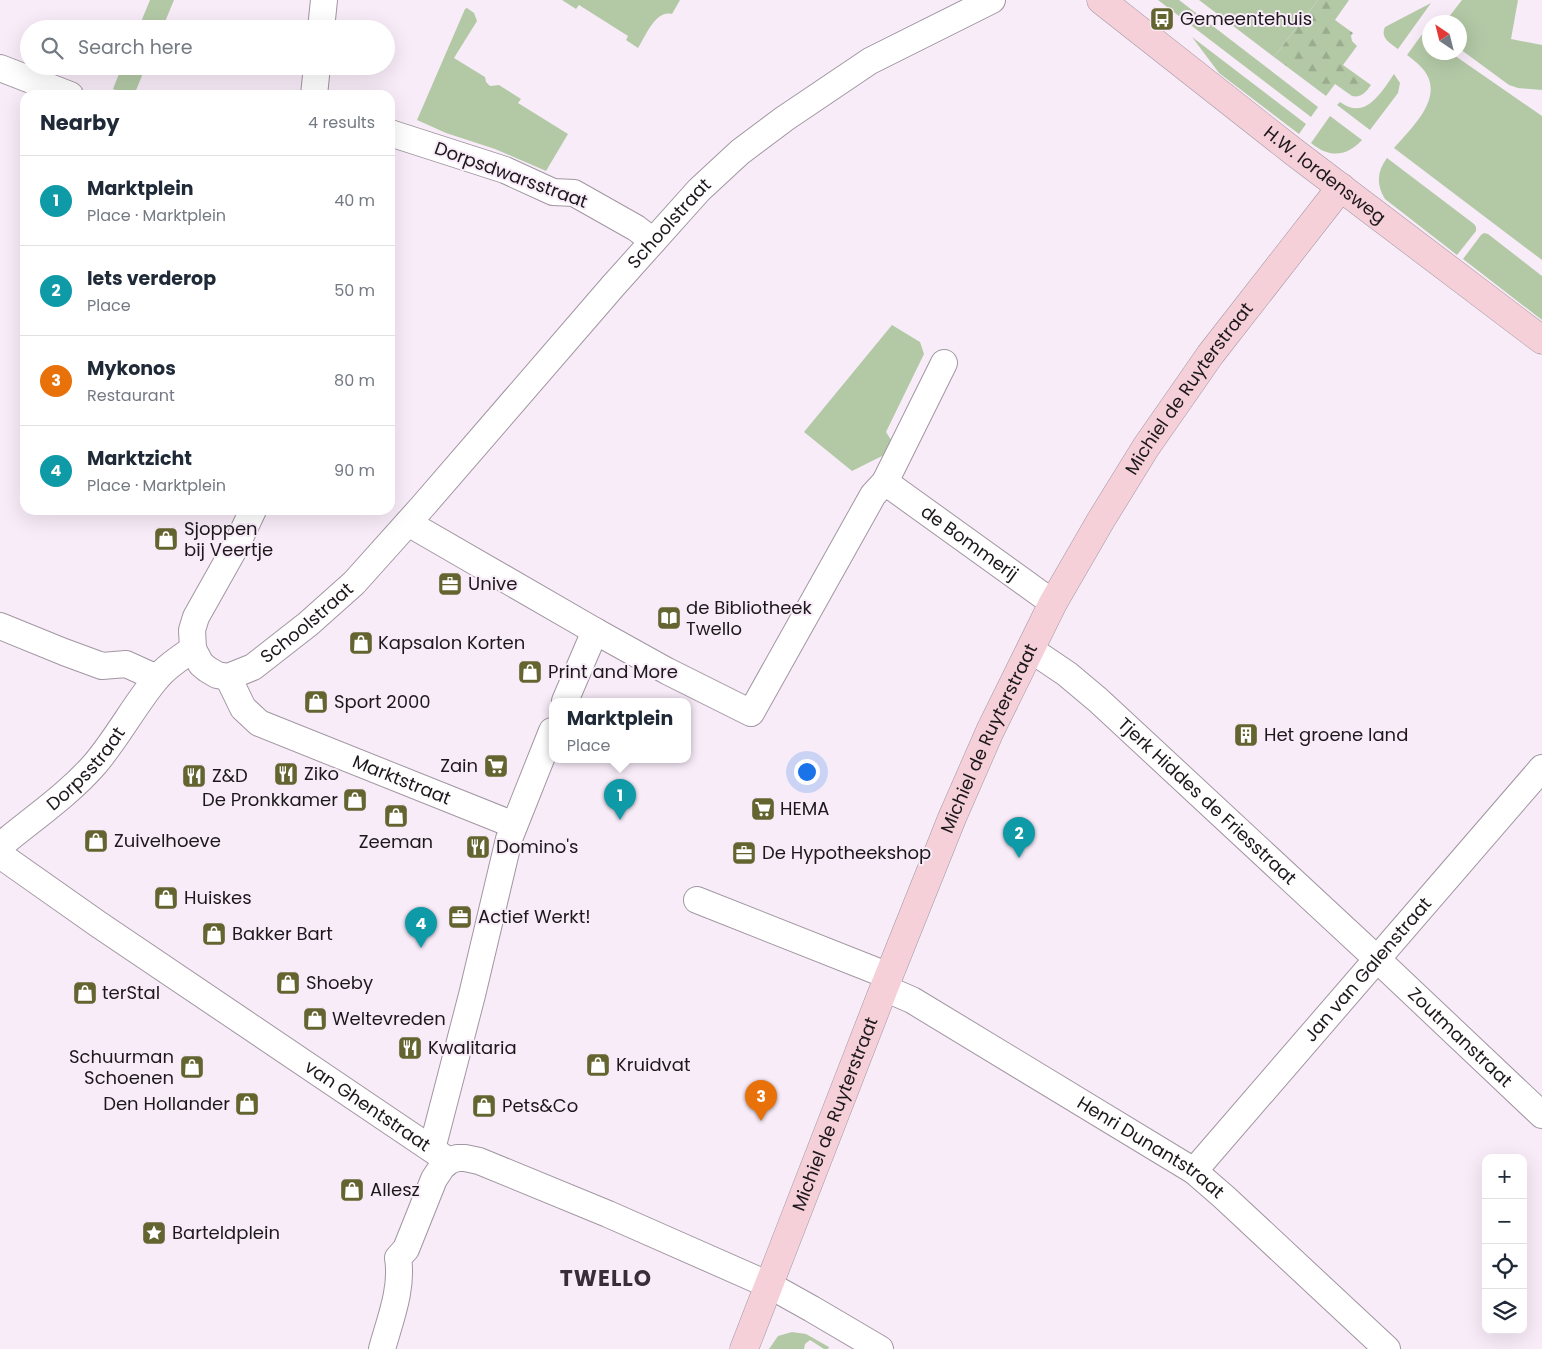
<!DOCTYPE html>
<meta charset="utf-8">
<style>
:root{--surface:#fff;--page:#f6f6f7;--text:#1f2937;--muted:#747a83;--line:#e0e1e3;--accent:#ea580c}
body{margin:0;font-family:Poppins,sans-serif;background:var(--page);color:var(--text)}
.controls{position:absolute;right:15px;bottom:15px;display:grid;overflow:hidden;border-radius:10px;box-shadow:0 5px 20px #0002}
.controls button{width:45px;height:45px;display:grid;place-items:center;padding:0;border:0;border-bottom:1px solid var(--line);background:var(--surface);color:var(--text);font:25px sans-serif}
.compass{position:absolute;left:1422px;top:15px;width:45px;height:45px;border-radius:50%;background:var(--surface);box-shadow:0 5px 20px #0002;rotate:325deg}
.you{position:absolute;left:806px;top:771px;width:18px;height:18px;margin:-12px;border:4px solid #fff;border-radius:50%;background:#1a73e8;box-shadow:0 0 0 8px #1a73e833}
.badge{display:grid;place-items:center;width:32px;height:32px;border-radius:50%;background:var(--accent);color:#fff;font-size:16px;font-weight:700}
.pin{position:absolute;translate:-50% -41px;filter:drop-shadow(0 1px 2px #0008)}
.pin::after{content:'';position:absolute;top:26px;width:18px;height:15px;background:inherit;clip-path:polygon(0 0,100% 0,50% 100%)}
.popup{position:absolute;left:549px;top:698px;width:142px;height:65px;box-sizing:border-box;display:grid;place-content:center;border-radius:10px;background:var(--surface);filter:drop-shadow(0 1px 4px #0005);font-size:16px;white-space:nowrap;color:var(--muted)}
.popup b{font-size:19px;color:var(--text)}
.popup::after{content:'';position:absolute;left:50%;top:100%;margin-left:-10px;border:10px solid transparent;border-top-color:var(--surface)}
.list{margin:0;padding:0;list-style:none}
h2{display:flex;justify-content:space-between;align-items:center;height:65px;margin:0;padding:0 20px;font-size:21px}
h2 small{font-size:16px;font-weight:400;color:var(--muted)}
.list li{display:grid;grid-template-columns:32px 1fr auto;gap:15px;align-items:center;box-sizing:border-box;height:90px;padding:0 20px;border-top:1px solid var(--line)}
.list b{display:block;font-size:19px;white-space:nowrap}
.list p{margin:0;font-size:16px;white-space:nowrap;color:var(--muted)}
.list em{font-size:16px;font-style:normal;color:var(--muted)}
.icon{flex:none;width:28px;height:28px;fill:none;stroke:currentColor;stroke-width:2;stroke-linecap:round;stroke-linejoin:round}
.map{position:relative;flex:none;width:1542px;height:1349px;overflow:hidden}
.search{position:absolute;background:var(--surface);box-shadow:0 5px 20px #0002;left:20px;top:20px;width:375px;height:55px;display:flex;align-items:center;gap:12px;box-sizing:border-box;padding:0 18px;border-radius:28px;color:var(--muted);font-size:19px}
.panel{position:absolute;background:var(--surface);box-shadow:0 5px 20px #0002;left:20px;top:90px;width:375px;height:425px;border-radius:15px}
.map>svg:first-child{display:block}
</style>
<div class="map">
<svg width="1542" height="1349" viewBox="0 0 1542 1349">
<defs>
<pattern id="forest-firs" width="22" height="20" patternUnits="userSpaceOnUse" patternTransform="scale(1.25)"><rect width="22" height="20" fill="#b3c9a6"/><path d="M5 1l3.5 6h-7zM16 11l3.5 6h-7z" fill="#99ac8e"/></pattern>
</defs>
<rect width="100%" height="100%" fill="#f8ecf9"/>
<g fill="#b3c9a6">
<polygon points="150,0 174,0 162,29 138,29"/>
<path d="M562,0H680L672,14C655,10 646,36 638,48L626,40L628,36L579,5L576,9Z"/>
<polygon points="1158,0 1179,0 1318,107 1311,117"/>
<polygon points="1199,0 1318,0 1274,57"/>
<polygon points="1462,0 1518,0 1511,39 1542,45 1542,90 1518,88 1509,85 1460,49 1460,22 1445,22"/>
<path d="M1431,3L1398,49C1390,43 1380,38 1385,27Z"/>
<polygon points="467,8 474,13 477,21 454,58 485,77 486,82 490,86 499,85 521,99 518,103 568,134 546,171 495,149 446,133 417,120 465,9"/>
<path d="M1423,33L1429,37L1430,52L1451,53L1542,116V260L1394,148C1412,127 1447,96 1422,68C1418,63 1412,59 1407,55Z"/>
<polygon points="1192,37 1306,124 1299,134 1219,73"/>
<polygon points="122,66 146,66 134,95 129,95 113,89"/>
<path d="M1394,74L1400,83L1398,93L1370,130L1337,105L1340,102C1365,121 1381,93 1394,74Z"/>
<path d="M1330,116L1362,140C1346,157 1329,158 1311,143Z"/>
<path d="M1387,158L1474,224L1476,227V231L1457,255L1385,199C1376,185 1377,171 1387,158Z"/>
<polygon points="1484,233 1488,234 1542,276 1542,320 1463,259 1481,235"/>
<polygon points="892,325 920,342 924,354 886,432 893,443 888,453 852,471 804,432"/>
<polygon points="792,1332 806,1334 829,1347 828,1349 824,1349 810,1340 805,1344 804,1349 769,1349 778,1336"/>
</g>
<path fill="url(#forest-firs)" d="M1318,0H1349L1335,20L1353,33L1351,36L1352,41L1357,46L1343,65L1371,85C1366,92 1361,98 1352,96L1335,84L1326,96L1274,57Z"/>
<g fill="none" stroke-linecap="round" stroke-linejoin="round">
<defs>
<g id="street">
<polyline points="321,29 324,0"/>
<polyline points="0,68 70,95"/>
<polyline points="314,95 317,66"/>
<polyline points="390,133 505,170 553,192 574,193 636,228 653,241"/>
<path id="s1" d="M885,482L1053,603"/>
<path id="s2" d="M253,510L237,544L196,617L192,630L193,649L201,664L207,669L217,675L228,677L253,667L308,624L354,583L423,506L613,286L699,190L740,152L784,119L870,61L992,0"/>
<polyline points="408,523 595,631"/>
<polyline points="0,626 64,652 102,666 126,664 157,678"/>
<path id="s3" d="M1030,649L1067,674L1098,700L1377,959L1542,1115"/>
<path id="s4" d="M228,677L243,708L259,723L514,825"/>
<polyline points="565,701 595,631 667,671 751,713 873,495 885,482 944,363"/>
<path id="s5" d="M0,846C32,819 67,796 95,764C118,737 135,704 157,678C167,666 180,658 193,649"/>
<path id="s6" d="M0,855L98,924L449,1161"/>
<polyline points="697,900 889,976"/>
<path id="s7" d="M884,988L912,1000L1194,1171L1224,1197L1387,1349"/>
<polyline points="432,1149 472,995 509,839 552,731"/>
<path id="s8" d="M1194,1171L1542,768"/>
<path d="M382,1349C390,1320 403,1288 398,1258L406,1249L434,1179L442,1167L449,1161L457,1158H465L479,1161L608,1214L769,1285L812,1309L880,1349"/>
</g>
<g id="secondary">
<path id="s9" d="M1101,0L1294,152L1542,340"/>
<path id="s10" d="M744,1349L884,988L952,818L990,731L1053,603L1101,520L1146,447L1176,404L1210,355L1341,187"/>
</g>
</defs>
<use href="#street" stroke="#a196a1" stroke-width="28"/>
<use href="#secondary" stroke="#a196a1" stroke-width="29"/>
<use href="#street" stroke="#fff" stroke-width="26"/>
<use href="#secondary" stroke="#f5d0d8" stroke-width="28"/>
</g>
<defs>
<symbol id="bus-square" viewBox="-11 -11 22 22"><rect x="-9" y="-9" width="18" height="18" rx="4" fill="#646430" stroke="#f8ecf9"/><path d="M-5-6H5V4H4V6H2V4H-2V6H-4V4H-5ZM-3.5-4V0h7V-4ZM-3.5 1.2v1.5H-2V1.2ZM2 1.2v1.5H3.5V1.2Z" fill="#fff"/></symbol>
<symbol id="shop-square" viewBox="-11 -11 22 22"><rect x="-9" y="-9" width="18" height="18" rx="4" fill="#646430" stroke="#f8ecf9"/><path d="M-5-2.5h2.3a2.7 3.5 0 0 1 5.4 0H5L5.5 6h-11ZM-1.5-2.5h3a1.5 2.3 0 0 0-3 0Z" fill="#fff"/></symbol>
<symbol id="office-square" viewBox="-11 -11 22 22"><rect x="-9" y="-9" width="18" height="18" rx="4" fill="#646430" stroke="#f8ecf9"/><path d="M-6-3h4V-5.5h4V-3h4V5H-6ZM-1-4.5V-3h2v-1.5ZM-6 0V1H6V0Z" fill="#fff"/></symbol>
<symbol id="library-square" viewBox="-11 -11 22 22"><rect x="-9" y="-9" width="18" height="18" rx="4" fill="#646430" stroke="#f8ecf9"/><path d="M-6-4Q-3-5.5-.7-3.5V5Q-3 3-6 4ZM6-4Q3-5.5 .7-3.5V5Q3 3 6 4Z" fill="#fff"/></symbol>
<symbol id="building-square" viewBox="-11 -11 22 22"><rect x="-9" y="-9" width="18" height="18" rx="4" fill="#646430" stroke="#f8ecf9"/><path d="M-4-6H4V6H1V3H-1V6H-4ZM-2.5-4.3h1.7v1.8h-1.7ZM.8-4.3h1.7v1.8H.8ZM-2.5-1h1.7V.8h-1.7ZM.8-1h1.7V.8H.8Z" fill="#fff"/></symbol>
<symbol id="supermarket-square" viewBox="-11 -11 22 22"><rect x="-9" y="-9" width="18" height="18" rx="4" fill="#646430" stroke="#f8ecf9"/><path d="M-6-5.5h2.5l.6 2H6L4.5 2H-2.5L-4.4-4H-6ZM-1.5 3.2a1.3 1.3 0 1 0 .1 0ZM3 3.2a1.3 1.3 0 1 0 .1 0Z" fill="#fff"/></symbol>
<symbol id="restaurant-square" viewBox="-11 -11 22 22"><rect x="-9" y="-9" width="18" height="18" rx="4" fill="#646430" stroke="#f8ecf9"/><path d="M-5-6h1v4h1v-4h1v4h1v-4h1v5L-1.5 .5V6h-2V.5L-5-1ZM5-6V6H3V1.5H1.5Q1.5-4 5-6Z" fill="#fff"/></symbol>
<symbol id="sight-square" viewBox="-11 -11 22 22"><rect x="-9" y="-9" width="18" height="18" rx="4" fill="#646430" stroke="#f8ecf9"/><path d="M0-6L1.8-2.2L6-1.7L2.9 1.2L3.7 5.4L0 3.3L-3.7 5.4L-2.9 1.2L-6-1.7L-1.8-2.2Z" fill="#fff"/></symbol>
</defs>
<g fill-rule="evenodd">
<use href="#bus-square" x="1148" y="5" width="28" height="28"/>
<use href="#shop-square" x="152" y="525" width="28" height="28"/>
<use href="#office-square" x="436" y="570" width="28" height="28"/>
<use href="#library-square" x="655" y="604" width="28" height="28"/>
<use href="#shop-square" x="347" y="629" width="28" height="28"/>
<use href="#shop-square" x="516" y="658" width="28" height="28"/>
<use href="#shop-square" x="302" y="688" width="28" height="28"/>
<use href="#building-square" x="1232" y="721" width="28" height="28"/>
<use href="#supermarket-square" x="482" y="752" width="28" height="28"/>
<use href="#restaurant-square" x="272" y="760" width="28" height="28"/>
<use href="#restaurant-square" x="180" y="762" width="28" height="28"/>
<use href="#shop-square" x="341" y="786" width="28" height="28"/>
<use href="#supermarket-square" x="749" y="795" width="28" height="28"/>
<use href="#shop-square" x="382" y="802" width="28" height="28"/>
<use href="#shop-square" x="82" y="827" width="28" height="28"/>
<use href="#restaurant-square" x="464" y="833" width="28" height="28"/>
<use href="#office-square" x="730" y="839" width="28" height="28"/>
<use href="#shop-square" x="152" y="884" width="28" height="28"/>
<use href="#office-square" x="446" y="903" width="28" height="28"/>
<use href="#shop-square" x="200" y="920" width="28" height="28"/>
<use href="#shop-square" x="274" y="969" width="28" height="28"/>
<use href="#shop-square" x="71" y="979" width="28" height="28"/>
<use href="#shop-square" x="301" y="1005" width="28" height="28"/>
<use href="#restaurant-square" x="396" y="1034" width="28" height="28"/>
<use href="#shop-square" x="584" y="1051" width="28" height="28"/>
<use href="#shop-square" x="178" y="1053" width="28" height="28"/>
<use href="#shop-square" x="233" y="1090" width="28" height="28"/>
<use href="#shop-square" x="470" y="1092" width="28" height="28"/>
<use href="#shop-square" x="338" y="1176" width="28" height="28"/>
<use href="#sight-square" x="140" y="1219" width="28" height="28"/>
</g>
<g text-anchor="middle" stroke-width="4" stroke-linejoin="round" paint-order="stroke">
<g font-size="18" fill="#1c181c" stroke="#f8ecf9" text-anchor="start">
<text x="1180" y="25">Gemeentehuis</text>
<text x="184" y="535">Sjoppen<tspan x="184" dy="21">bij Veertje</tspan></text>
<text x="468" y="590">Unive</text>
<text x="686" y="614">de Bibliotheek<tspan x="686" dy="21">Twello</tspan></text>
<text x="378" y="649">Kapsalon Korten</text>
<text x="548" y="678">Print and More</text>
<text x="334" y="708">Sport 2000</text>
<text x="1264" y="741">Het groene land</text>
<text x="478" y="772" text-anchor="end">Zain</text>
<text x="304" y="780">Ziko</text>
<text x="212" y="782">Z&amp;D</text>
<text x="338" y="806" text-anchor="end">De Pronkkamer</text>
<text x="780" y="815">HEMA</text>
<text x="114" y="847">Zuivelhoeve</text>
<text x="396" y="848" text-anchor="middle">Zeeman</text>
<text x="496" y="853">Domino's</text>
<text x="762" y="859">De Hypotheekshop</text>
<text x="184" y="904">Huiskes</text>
<text x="478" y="923">Actief Werkt!</text>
<text x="232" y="940">Bakker Bart</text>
<text x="306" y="989">Shoeby</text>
<text x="102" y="999">terStal</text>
<text x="332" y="1025">Weltevreden</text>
<text x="428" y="1054">Kwalitaria</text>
<text x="174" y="1063" text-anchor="end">Schuurman<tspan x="174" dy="21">Schoenen</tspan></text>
<text x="616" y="1071">Kruidvat</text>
<text x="230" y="1110" text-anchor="end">Den Hollander</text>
<text x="502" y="1112">Pets&amp;Co</text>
<text x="370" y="1196">Allesz</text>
<text x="172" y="1239">Barteldplein</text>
</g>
<g font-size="18" fill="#1c181c" stroke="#f8ecf9">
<text dy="6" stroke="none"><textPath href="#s9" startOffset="284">H.W. Iordensweg</textPath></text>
<text transform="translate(511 175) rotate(20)" y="6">Dorpsdwarsstraat</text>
<text dy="6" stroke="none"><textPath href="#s2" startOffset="838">Schoolstraat</textPath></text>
<text dy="6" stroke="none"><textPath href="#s10" startOffset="1062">Michiel de Ruyterstraat</textPath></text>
<text dy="6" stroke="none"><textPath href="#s1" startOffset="104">de Bommerij</textPath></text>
<text dy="6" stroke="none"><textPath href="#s2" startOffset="298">Schoolstraat</textPath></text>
<text dy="6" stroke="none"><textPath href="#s10" startOffset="658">Michiel de Ruyterstraat</textPath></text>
<text dy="6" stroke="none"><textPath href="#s5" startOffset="116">Dorpsstraat</textPath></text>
<text dy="6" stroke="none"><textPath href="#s4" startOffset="210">Marktstraat</textPath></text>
<text dy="6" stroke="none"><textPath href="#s3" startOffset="234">Tjerk Hiddes de Friesstraat</textPath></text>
<text dy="6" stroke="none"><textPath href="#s8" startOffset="266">Jan van Galenstraat</textPath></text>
<text dy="6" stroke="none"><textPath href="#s3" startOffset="580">Zoutmanstraat</textPath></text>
<text dy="6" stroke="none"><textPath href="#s6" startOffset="445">van Ghentstraat</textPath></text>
<text dy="6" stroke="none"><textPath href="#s10" startOffset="252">Michiel de Ruyterstraat</textPath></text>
<text dy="6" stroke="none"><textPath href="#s7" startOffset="311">Henri Dunantstraat</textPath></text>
</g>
<g font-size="22" font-weight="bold" letter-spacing="1" fill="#372e37" stroke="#f8ecf9">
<text x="606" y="1286">TWELLO</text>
</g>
</g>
</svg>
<div class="controls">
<button>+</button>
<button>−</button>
<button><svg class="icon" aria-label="locate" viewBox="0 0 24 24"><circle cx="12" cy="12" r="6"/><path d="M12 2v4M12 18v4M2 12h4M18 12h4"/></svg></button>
<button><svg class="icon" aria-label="layers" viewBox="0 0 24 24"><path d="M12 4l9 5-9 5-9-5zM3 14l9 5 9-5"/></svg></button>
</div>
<svg class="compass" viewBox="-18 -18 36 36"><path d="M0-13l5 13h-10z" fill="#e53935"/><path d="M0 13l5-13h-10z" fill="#747a83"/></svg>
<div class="you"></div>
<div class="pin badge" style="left:620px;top:820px;background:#0f9aa8">1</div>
<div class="popup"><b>Marktplein</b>Place</div>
<div class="pin badge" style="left:1019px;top:858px;background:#0f9aa8">2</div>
<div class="pin badge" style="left:761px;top:1121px;background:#e8710a">3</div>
<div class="pin badge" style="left:421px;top:948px;background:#0f9aa8">4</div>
<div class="search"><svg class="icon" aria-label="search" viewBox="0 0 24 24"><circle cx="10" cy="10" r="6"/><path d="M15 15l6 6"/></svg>Search here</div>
<section class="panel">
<h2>Nearby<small>4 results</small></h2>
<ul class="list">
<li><span class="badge" style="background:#0f9aa8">1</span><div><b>Marktplein</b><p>Place · Marktplein</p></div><em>40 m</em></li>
<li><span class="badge" style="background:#0f9aa8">2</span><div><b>Iets verderop</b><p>Place</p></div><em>50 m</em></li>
<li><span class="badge" style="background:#e8710a">3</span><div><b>Mykonos</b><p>Restaurant</p></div><em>80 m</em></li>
<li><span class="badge" style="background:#0f9aa8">4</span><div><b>Marktzicht</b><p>Place · Marktplein</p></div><em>90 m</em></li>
</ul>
</section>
</div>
